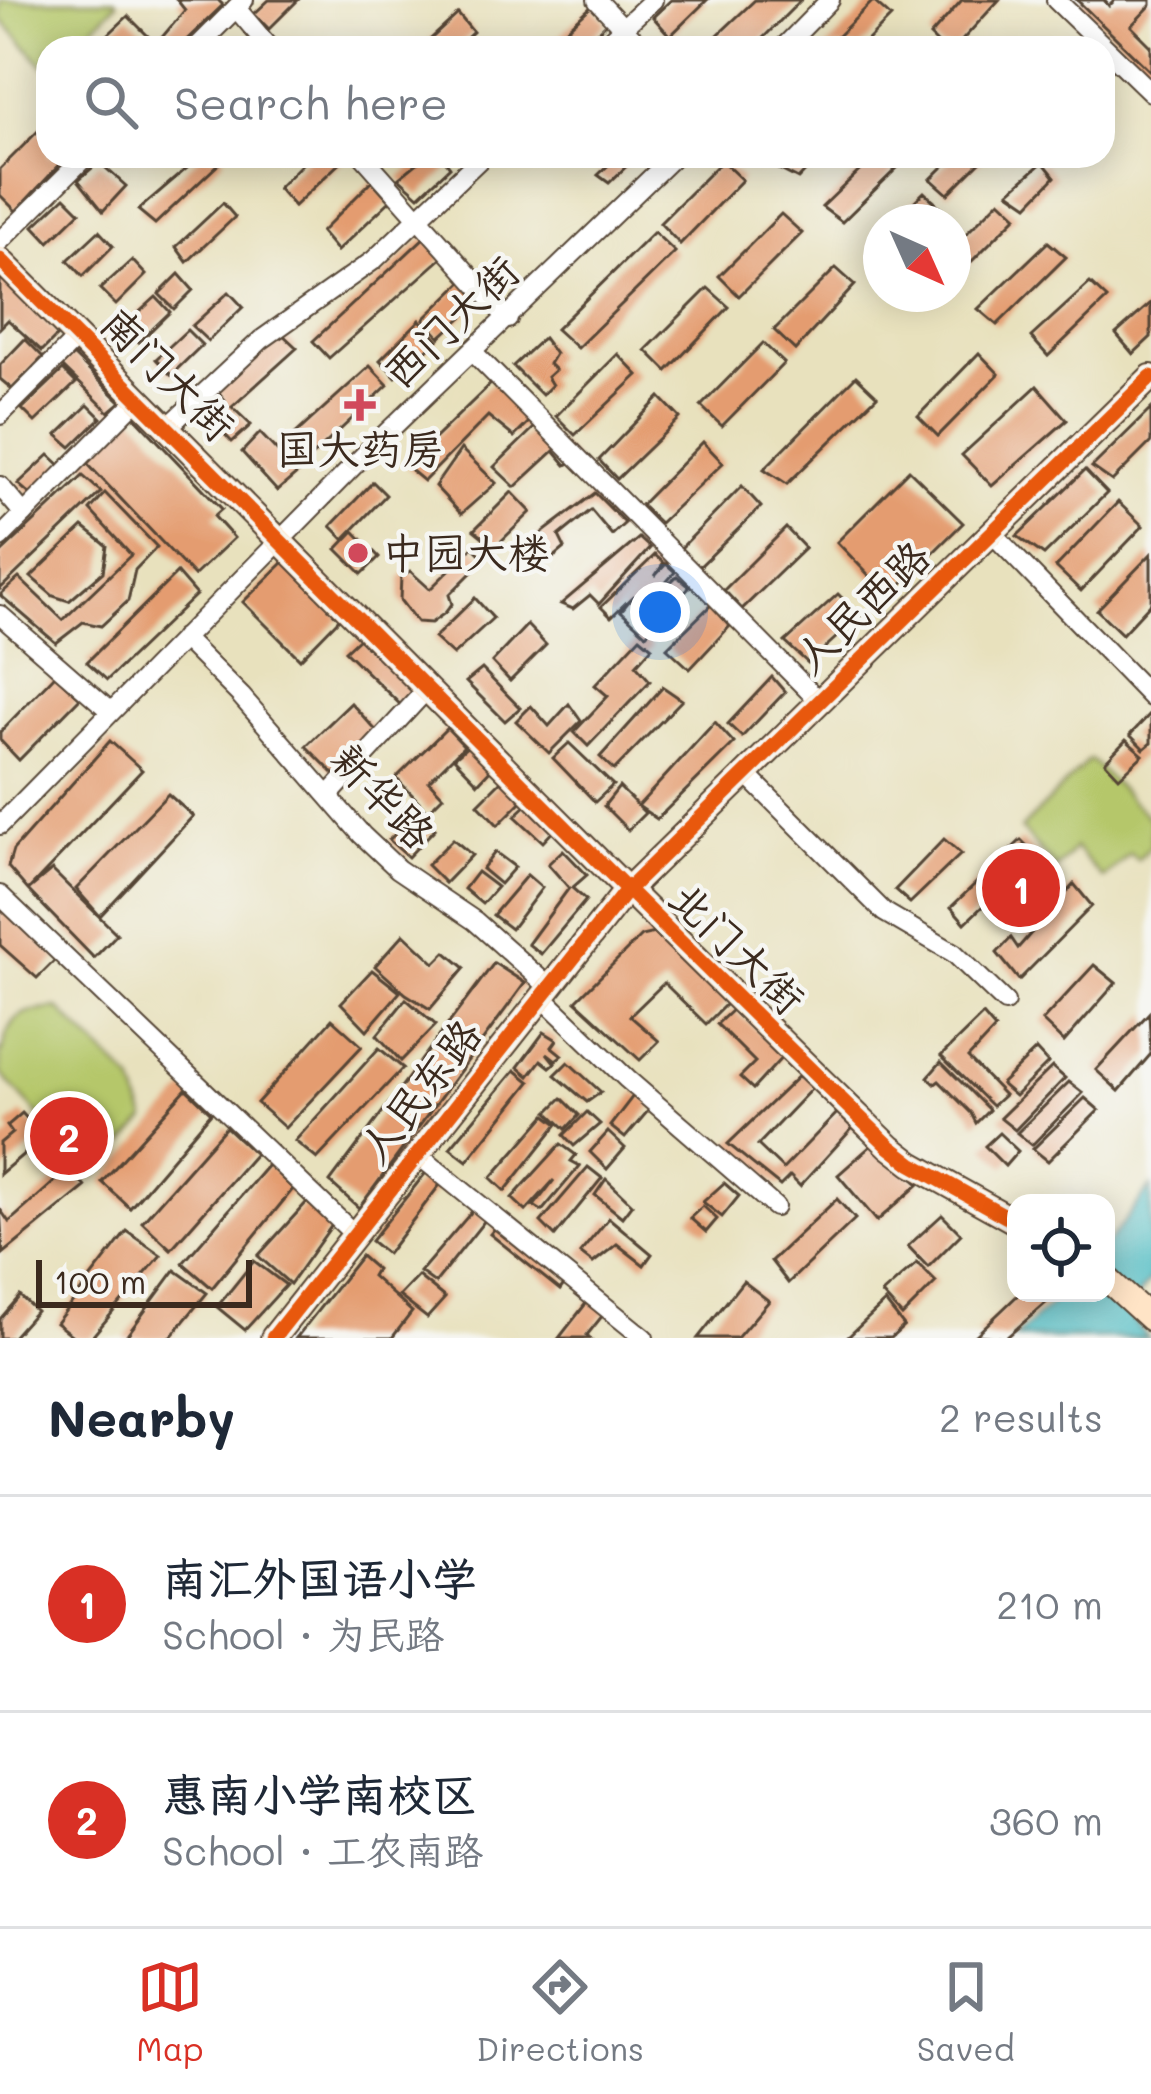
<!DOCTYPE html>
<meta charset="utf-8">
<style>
:root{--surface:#fff;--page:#f2f2f3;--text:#1f2937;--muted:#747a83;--line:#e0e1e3;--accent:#d93025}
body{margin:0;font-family:Mali,"LXGW WenKai TC",sans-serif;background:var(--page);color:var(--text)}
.controls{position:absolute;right:36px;bottom:36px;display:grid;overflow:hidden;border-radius:24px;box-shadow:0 6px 30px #0003}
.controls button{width:108px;height:108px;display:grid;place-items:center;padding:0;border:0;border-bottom:3px solid var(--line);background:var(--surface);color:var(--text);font:60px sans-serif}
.compass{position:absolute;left:863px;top:204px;width:108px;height:108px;border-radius:50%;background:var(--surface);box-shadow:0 6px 30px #0003;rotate:135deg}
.scale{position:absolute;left:36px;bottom:30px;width:216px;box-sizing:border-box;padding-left:12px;border:6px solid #3b2a1e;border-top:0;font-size:33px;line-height:42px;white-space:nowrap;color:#3b2a1e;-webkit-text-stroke:9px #f6f6f2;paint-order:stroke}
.you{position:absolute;left:660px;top:612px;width:42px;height:42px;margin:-30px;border:9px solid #fff;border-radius:50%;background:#1a73e8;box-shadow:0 0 0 18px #1a73e833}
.badge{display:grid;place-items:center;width:78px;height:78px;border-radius:50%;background:var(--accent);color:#fff;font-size:39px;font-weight:700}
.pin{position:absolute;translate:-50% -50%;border:6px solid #fff;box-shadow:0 3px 12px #0006}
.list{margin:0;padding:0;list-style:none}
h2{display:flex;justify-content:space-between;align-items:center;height:156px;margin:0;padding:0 48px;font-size:51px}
h2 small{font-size:39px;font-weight:400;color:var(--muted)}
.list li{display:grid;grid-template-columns:78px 1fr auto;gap:36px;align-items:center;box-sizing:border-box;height:216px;padding:0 48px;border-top:3px solid var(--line)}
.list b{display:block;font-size:45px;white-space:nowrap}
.list p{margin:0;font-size:39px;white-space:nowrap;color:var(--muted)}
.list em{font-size:39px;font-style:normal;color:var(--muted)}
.icon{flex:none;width:66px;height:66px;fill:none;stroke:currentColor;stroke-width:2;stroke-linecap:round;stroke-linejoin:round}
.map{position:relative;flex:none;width:1151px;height:1338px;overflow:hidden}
.search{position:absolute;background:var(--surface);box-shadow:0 6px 30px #0003;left:36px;right:36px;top:36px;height:132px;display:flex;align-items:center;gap:30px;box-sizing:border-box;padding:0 42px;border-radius:36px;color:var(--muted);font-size:45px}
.sheet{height:588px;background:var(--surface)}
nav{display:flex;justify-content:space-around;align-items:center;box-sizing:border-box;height:168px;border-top:3px solid var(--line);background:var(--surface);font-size:33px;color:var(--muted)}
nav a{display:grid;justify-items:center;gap:6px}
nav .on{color:var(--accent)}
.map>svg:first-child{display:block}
</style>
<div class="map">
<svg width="1151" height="1338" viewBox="0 0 1151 1338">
<rect width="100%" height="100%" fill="#f6f6f2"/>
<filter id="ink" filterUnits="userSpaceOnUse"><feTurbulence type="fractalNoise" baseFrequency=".00833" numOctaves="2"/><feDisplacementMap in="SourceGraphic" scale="24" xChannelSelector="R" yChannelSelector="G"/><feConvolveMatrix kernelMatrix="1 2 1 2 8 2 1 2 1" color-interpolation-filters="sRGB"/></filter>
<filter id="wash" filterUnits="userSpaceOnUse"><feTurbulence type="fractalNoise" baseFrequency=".004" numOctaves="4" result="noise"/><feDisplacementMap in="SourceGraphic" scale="48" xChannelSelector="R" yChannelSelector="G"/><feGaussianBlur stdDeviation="2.7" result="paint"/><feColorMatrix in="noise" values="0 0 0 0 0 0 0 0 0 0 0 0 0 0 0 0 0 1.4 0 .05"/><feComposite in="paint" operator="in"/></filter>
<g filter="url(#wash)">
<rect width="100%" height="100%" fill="#e8e1bd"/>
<g fill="#b5c76b" stroke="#787844" stroke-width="3">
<polygon points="0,0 115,0 117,3 72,48 48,48 46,68 0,18"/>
<polygon points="1090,759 1151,820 1151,846 1137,860 1130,853 1103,879 1075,848 1056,869 1021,829"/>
<path d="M58,1008L133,1082L146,1120L124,1144L100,1152L106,1162L94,1175L0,1073V1050L3,1051C9,1012 22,1012 58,1008Z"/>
</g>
<polygon fill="#4ebcc3" stroke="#447370" stroke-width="3" points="1151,1187 1151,1279 1140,1293 1131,1317 1148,1338 1014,1338 1063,1293 1106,1293 1106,1245"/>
<g id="blocks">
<g fill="#e49c6f">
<polygon points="177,0 218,0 223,5 178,48 153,48 185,10"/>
<polygon points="269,0 298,0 269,29 254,14"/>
<polygon points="671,0 707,0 670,36 653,17"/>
<polygon points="755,0 801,0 753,48 704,48"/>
<polygon points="962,0 999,0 955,48 942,48 930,36"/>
<polygon points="1077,0 1104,0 1109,6 1115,0 1151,0 1151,5 1131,26 1151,46 1151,72"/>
<polygon points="873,1 891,17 860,48 826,48"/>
<polygon points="592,6 607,23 581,48 546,48"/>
<polygon points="458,14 473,32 456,48 421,48"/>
<polygon points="128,16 154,42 148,48 94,48"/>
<polygon points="41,128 48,135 48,156 68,156 16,211 0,195 0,169"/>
<polygon points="201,156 221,156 224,159 155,224 138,210"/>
<polygon points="310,156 347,156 294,206 278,188"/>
<polygon points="426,156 442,156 450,167 419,196 399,178"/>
<polygon points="618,156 637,156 609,183 598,175"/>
<polygon points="789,156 820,156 798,179 777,168"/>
<polygon points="875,156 885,156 898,167 842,222 822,207"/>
<polygon points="954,156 986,156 948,194 931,179"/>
<polygon points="722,161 742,180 680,244 660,223"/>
<polygon points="99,162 126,186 103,211 78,180"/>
<polygon points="1043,162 1055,177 1028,205 1009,192"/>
<polygon points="372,181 390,201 337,251 321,232"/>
<polygon points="924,192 941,208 927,222 893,222"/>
<polygon points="65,197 80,212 49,242 34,226"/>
<polygon points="1000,200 1017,216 953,280 953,247"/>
<polygon points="223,203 235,217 187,262 176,247"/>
<polygon points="781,214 802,233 739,296 719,276"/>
<polygon points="99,231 113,246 83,276 68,260"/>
<polygon points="654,232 675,252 577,348 556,329"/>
<polygon points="425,237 443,257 329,358 313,341"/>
<polygon points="1048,242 1066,257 997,325 978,309"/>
<polygon points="132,260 146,275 116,305 100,289"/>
<polygon points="836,268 855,285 795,350 774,330"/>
<polygon points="179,274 193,290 174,309 159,294"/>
<polygon points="0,275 58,335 42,351 8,320 0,328"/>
<polygon points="464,280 482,299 440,337 424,319"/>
<polygon points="1090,283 1107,299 1048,356 1031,337"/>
<polygon points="708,288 729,307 667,371 646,350"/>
<polygon points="229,292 243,307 208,341 192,326"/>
<polygon points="156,297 170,312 139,342 124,326"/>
<polygon points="1151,303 1151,337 1133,354 1116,334"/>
<polygon points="420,320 438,340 396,377 380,360"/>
<polygon points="187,330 202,345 171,375 156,359"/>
<polygon points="280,332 297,348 232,407 251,425 232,442 208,417 225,400 216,389"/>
<polygon points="543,338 555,354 549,364 555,370 547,377 552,385 542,395 513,366"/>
<polygon points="25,339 43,357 12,389 0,379 0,365"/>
<polygon points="763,343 784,363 722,426 701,406"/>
<polygon points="979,353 999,374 938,436 918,416"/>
<polygon points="618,354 638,375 575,435 556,416"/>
<polygon points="73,355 121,402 109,412 62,366"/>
<polygon points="370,366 388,385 309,459 291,438"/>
<polygon points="63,370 76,383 35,422 22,409"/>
<polygon points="856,376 877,396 787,484 764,469"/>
<polygon points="495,380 531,420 514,437 488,416 424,481 406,466"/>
<polygon points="1037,386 1067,420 992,486 962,455"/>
<polygon points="660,397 680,418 617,479 599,460"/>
<polygon points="88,405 101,418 71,447 57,435"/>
<polygon points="1151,409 1151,442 1112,481 1092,467"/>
<polygon points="132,414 222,509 214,516 234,538 194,576 84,460"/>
<polygon points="538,424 575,460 566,465 554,451 515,487 494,467"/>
<polygon points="260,433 298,473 277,491 242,452"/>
<polygon points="703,442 723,463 660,523 641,505"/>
<polygon points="461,449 496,483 461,514 435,486"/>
<polygon points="49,455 63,468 33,497 18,484"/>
<polygon points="909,470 963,523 889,596 837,542"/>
<polygon points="1085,470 1107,493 1044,555 1017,536"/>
<polygon points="83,476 101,492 0,589 0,554"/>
<polygon points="373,482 386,495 344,539 331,526"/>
<polygon points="742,486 761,507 698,568 680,549"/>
<polygon points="512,492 531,512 495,547 474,530"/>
<polygon points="105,493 157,547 135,570 128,601 101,626 83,622 56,643 0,595 19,578 63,620 131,555 90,510"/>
<polygon points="595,493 625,523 612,535 591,510 559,536 565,548 552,559 544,550 525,564 516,553"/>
<polygon points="1118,502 1143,526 1081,591 1056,567"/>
<polygon points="83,527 107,546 103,572 69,601 53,596 31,577"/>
<polygon points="786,528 805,548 742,609 724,590"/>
<polygon points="354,531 379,557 362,574 337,549"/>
<polygon points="639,538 650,548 599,604 590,595 573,609 561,604"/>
<polygon points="473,547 485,559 449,595 452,604 445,613 431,623 417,622 400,600 401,576 410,571 430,589"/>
<polygon points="1151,554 1151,603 1122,634 1097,610"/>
<polygon points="655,555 664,563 655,576 666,564 675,572 644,608 677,576 690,587 646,634 621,611 634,595 611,617 601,607"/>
<polygon points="284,562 340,618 300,659 243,602"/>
<polygon points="177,573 196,595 107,680 87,662"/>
<polygon points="838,594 860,616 808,663 785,642"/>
<polygon points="475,598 493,618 453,655 434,638"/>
<polygon points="711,605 730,626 690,669 667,648"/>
<polygon points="527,625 546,645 510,681 492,662"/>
<polygon points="640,637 652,647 636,665 650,681 588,746 574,732 608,696 595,685"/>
<polygon points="359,638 417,696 405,709 345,651"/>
<polygon points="482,669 520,708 505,721 466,682"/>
<polygon points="55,675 80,698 19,760 0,740 0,732"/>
<polygon points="772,677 785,692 742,737 728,724"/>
<polygon points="663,687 682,700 614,770 600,757"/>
<polygon points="351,703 380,735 337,777 306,746"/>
<polygon points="569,704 581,721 549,753 516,721 531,706 549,726"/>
<polygon points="1151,713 1151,743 1144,749 1130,735"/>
<polygon points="715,722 734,743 657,819 638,806"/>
<polygon points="447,728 464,746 429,781 443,796 428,811 396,778"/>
<polygon points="1126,740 1143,755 1119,777 1105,762"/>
<polygon points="110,741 142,770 28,890 52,870 117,934 94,958 28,890 8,867 13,850"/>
<polygon points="569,743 613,785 595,802 553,758"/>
<polygon points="469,745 492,768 478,783 454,758"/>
<polygon points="502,780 523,800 498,825 478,804"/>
<polygon points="619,787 645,813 628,830 604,806"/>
<polygon points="168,794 193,816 100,916 76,889"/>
<polygon points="529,803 556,828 543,842 515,816"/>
<polygon points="416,814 435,829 408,857 389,840"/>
<polygon points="453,839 472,855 445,883 427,865"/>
<polygon points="944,839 961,854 910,903 895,890"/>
<polygon points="1021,840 1036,855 965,923 951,907"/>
<polygon points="563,850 587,875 572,888 586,900 541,954 528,944 569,888 548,864"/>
<polygon points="495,852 515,867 500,884 482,869"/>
<polygon points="477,872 497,887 482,904 464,889"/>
<polygon points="527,875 542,888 511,929 493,915"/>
<polygon points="1074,884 1092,906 1019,980 997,953 1011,938 1018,948"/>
<polygon points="0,903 57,958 37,978 0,945"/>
<polygon points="659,932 728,1002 706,1024 664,983 630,1016 659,1041 640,1060 576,1001 641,936"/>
<polygon points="404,934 435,963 446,952 465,968 430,1009 406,994 375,966"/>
<polygon points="494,963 525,983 359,1208 330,1182"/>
<polygon points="1094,965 1116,983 1064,1042 1042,1021"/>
<polygon points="372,970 400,992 367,1030 341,1003"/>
<polygon points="406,999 436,1025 401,1061 377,1035"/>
<polygon points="733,1009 784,1055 753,1089 740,1077 755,1062 717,1024"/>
<polygon points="1149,1013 1151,1054 1119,1091 1096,1070"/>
<polygon points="983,1015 995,1029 968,1058 1004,1095 992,1106 941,1056"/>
<polygon points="332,1019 362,1046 285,1128 257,1103"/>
<polygon points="544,1032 557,1040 552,1047 562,1055 556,1060 547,1053 555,1063 550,1067 541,1060 529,1076 518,1067"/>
<polygon points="379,1048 403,1068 317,1159 295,1141"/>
<polygon points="1036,1050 1048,1063 1015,1096 1001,1084"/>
<polygon points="568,1062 601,1092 587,1102 555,1075"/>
<polygon points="941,1062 989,1110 976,1123 971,1113 939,1081 935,1084 928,1077"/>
<polygon points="1052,1067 1065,1078 1015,1130 1000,1118"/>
<polygon points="515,1070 530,1082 467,1161 450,1148"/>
<polygon points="805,1070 817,1083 758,1145 783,1169 842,1108 859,1121 800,1186 790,1176 780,1186 728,1144"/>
<polygon points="1069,1082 1083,1093 1032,1145 1017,1133"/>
<polygon points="186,1089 211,1113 130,1208 102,1182"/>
<polygon points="636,1092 653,1105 625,1138 610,1126"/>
<polygon points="562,1098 579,1115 566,1129 548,1112"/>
<polygon points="1085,1098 1099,1110 1048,1161 1033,1149"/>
<polygon points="587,1112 600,1124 574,1146 564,1135"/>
<polygon points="22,1113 44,1137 0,1174 0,1143 12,1133 7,1126"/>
<polygon points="546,1115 558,1124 505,1191 491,1178"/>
<polygon points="226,1127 255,1154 171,1249 142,1222"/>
<polygon points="608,1132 625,1148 607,1169 590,1152"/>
<polygon points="999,1133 1018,1151 1005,1166 985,1146"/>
<polygon points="561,1144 576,1155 571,1161 580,1166 542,1211 534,1206 554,1180 526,1211 512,1198"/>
<polygon points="873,1144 919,1184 877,1221 838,1175"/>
<polygon points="268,1165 293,1189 212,1288 183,1263"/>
<polygon points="588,1167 602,1178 555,1236 541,1222"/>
<polygon points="70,1168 85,1187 3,1254 0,1209 9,1222"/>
<polygon points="428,1170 442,1182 387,1254 371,1241"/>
<polygon points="606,1179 632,1204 622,1217 595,1195"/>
<polygon points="724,1183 739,1196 722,1217 703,1202"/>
<polygon points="837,1199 855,1219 788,1283 771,1261"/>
<polygon points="307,1202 332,1225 290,1284 258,1256"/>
<polygon points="703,1206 717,1219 706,1232 690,1218"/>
<polygon points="474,1209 486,1219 435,1283 420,1272"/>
<polygon points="942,1215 961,1234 928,1267 908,1246"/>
<polygon points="609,1218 652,1254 644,1265 617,1244 593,1263 580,1253"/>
<polygon points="499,1224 568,1279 560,1290 490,1234"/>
<polygon points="127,1231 161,1255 91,1338 75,1338 56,1323"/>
<polygon points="361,1256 376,1269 372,1276 412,1312 392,1338 296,1338"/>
<polygon points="254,1261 286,1285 245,1330 217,1307"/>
<polygon points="917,1263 936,1282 902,1316 882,1294"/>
<polygon points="175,1270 207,1293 170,1338 125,1338"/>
<polygon points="418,1276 445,1298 427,1318 399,1296"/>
<polygon points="743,1281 769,1301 737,1338 698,1338"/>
<polygon points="1020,1293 1051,1293 1054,1296 1006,1338 976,1335"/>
<polygon points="20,1296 36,1311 12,1338 0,1338 0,1319"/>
<polygon points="591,1297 607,1310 587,1335 590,1338 559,1338"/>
<polygon points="885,1302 904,1326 891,1338 847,1338"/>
</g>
</g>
</g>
<g filter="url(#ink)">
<use href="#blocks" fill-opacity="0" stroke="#554536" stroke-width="3"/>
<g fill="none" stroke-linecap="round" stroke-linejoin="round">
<defs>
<g id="street">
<polyline points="597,0 642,48"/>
<polyline points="1056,0 1151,92"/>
<polyline points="236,8 270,48"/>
<polyline points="196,48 244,0"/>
<polyline points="601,48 653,0"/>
<polyline points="783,48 830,0"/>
<polyline points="363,156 508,319"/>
<polyline points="0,241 86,156"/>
<polyline points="473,352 818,700"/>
<polyline points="0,415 77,338"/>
<polyline points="167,428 261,340 374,260 483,156"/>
<polyline points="0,486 24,514"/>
<polyline points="991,532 1151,697"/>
<polyline points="0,538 138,399"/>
<polyline points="0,615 109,710"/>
<polyline points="183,638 241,696 362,835 398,869 475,921 549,987"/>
<polyline points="745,773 884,912 954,953 1005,1002"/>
<polyline points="329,795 428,688"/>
<polyline points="0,825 374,445 674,156"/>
<polyline points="0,895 354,1234"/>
<polyline points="541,996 627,1079 775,1207"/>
<polyline points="417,1154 644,1338"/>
</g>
<g id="secondary">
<path d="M0,260C296,556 589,856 890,1147L912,1164L1016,1222"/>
<polyline points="1106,1278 1151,1319"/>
<polyline points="273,1338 626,891 1151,377"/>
</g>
</defs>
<use href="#street" stroke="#554536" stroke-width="22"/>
<use href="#secondary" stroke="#554536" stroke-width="28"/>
<use href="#street" stroke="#fff" stroke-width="18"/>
<use href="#secondary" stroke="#ffe4c6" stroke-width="24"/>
<defs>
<g id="cycleway">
<path d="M0,260C296,556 589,856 890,1147L912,1164L1016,1222"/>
<polyline points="273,1338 626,891 1151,377"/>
</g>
</defs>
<use href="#cycleway" stroke="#f6f6f2" stroke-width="22"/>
<use href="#cycleway" stroke="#e8590c" stroke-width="15"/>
</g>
</g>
<g fill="#d1495b" stroke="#f6f6f2" stroke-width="4.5">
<path d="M354 387h12v12h12v12h-12v12h-12v-12h-12v-12h12z"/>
<circle cx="358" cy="553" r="12"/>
</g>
<g text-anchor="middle" stroke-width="9" stroke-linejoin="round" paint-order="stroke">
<g font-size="42" fill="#3b2a1e" stroke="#f6f6f2">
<text transform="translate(451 322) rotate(-44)" y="15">西门大街</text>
<text transform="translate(168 374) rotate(45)" y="15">南门大街</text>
<text transform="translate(862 607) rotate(-44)" y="15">人民西路</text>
<text transform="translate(383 796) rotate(46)" y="15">新华路</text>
<text transform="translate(737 948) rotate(44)" y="15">北门大街</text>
<text transform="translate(420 1091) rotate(-52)" y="15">人民东路</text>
</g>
<g font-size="42" fill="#3b2a1e" stroke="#f6f6f2">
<text x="360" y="464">国大药房</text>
<text x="382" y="568" text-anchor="start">中园大楼</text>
</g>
</g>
</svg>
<div class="controls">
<button><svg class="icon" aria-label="locate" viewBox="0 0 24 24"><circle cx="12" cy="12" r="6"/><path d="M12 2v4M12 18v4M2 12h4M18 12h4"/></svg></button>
</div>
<svg class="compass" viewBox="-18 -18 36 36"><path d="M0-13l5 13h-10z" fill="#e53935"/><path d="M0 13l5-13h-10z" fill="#747a83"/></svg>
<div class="scale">100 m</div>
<div class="you"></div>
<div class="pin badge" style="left:1021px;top:888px">1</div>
<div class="pin badge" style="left:69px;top:1136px">2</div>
<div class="search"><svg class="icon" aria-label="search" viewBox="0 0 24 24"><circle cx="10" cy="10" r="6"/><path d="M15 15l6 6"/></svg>Search here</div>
</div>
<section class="sheet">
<h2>Nearby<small>2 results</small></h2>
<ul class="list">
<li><span class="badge">1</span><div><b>南汇外国语小学</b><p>School · 为民路</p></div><em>210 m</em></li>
<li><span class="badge">2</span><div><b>惠南小学南校区</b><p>School · 工农南路</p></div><em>360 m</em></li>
</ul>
</section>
<nav>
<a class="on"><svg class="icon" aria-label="map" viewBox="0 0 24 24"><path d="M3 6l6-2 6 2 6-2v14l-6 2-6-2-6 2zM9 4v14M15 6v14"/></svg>Map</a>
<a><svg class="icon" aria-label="directions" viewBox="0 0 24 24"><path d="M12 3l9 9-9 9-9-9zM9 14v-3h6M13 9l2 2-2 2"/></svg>Directions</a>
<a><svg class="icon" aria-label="saved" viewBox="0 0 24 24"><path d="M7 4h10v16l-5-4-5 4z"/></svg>Saved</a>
</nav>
